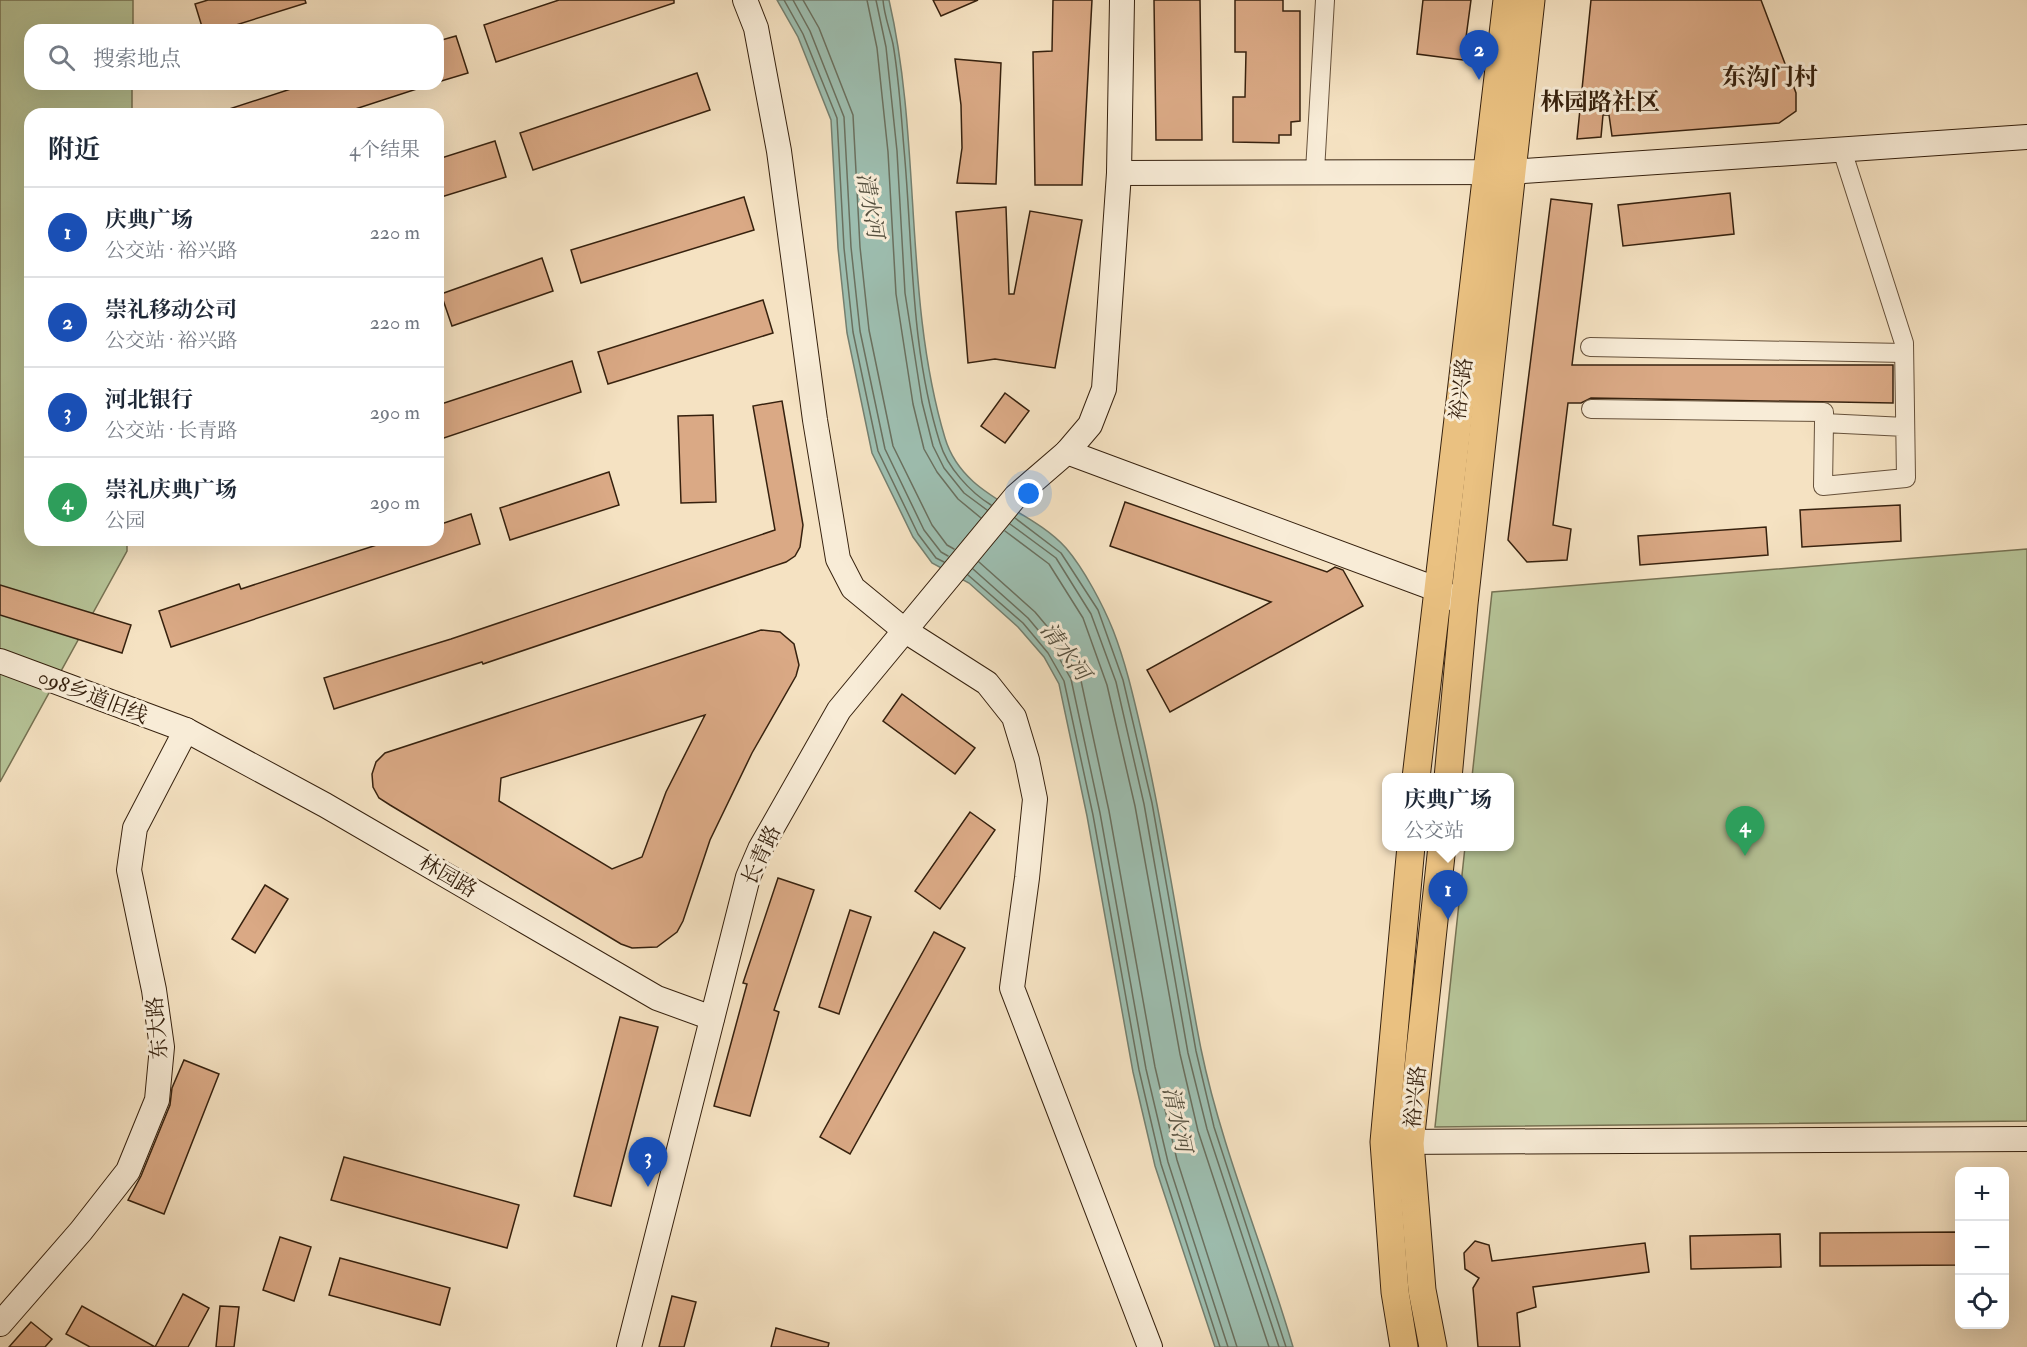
<!DOCTYPE html>
<html lang="zh">
<meta charset="utf-8">
<style>
:root{--surface:#fff;--page:#f2f2f3;--text:#1f2937;--muted:#747a83;--line:#e0e1e3;--accent:#d93025}
body{margin:0;font-family:"IM FELL Double Pica","Noto Serif SC",serif;background:var(--page);color:var(--text)}
.controls{position:absolute;right:18px;bottom:18px;display:grid;overflow:hidden;border-radius:12px;box-shadow:0 6px 24px #0002}
.controls button{width:54px;height:54px;display:grid;place-items:center;padding:0;border:0;border-bottom:2px solid var(--line);background:var(--surface);color:var(--text);font:30px sans-serif}
.you{position:absolute;left:1029px;top:494px;width:21px;height:21px;margin:-15px;border:4px solid #fff;border-radius:50%;background:#1a73e8;box-shadow:0 0 0 9px #1a73e833}
.badge{display:grid;place-items:center;width:39px;height:39px;border-radius:50%;background:var(--accent);color:#fff;font-size:20px;font-weight:700}
.pin{position:absolute;translate:-50% -50px;filter:drop-shadow(0 2px 3px #0008)}
.pin::after{content:'';position:absolute;top:32px;width:21px;height:18px;background:inherit;clip-path:polygon(0 0,100% 0,50% 100%)}
.popup{position:absolute;left:1382px;top:773px;width:132px;height:78px;box-sizing:border-box;display:grid;place-content:center;border-radius:12px;background:var(--surface);filter:drop-shadow(0 2px 4px #0005);font-size:20px;white-space:nowrap;color:var(--muted)}
.popup b{font-size:22px;color:var(--text)}
.popup::after{content:'';position:absolute;left:50%;top:100%;margin-left:-12px;border:12px solid transparent;border-top-color:var(--surface)}
.list{margin:0;padding:0;list-style:none}
h2{display:flex;justify-content:space-between;align-items:center;height:78px;margin:0;padding:0 24px;font-size:26px}
h2 small{font-size:20px;font-weight:400;color:var(--muted)}
.list li{display:grid;grid-template-columns:39px 1fr auto;gap:18px;align-items:center;box-sizing:border-box;height:90px;padding:0 24px;border-top:2px solid var(--line)}
.list b{display:block;font-size:22px;white-space:nowrap}
.list p{margin:0;font-size:20px;white-space:nowrap;color:var(--muted)}
.list em{font-size:20px;font-style:normal;color:var(--muted)}
.icon{flex:none;width:33px;height:33px;fill:none;stroke:currentColor;stroke-width:2;stroke-linecap:round;stroke-linejoin:round}
.map{position:relative;flex:none;width:2027px;height:1347px;overflow:hidden}
.search{position:absolute;background:var(--surface);box-shadow:0 6px 24px #0002;left:24px;top:24px;width:420px;height:66px;display:flex;align-items:center;gap:15px;box-sizing:border-box;padding:0 21px;border-radius:18px;color:var(--muted);font-size:22px}
.panel{position:absolute;background:var(--surface);box-shadow:0 6px 24px #0002;left:24px;top:108px;width:420px;height:438px;border-radius:18px}
.map>svg:first-child{display:block}
</style>
<div class="map">
<svg width="2027" height="1347" viewBox="0 0 2027 1347">
<rect width="100%" height="100%" fill="#f5e2c2"/>
<filter id="stains"><feTurbulence type="fractalNoise" baseFrequency=".00333" numOctaves="4"/><feColorMatrix values="0 0 0 0 .2 0 0 0 0 .09 0 0 0 0 .02 0 0 0 .5 -.17"/></filter>
<radialGradient id="worn" r=".72"><stop offset=".6" stop-color="#630" stop-opacity="0"/><stop offset="1" stop-color="#630" stop-opacity=".3"/></radialGradient>
<g fill="#b6c498" stroke="#767253" stroke-width="1.5">
<polygon points="0,0 133,0 133,30 30,30 30,84 132,84 132,114 30,114 30,540 127,540 127,551 0,782"/>
<polygon points="2027,549 2027,1121 1435,1127 1465,847 1510,846 1510,778 1472,777 1492,592"/>
</g>
<path fill="#9dbeb0" stroke="#747f6f" stroke-width="1.5" d="M777,0H889C922,143 903,298 945,438C963,498 1029,507 1066,548C1084,569 1103,605 1113,630C1127,666 1135,704 1144,742C1167,843 1181,947 1201,1049C1222,1151 1264,1247 1293,1347H1215L1155,1166L1133,1072L1087,816L1059,684L1044,657L1018,627L969,583L932,563L913,537L872,453L847,333L838,248L831,120L798,37Z"/>
<g fill="none" stroke-linecap="round" stroke-linejoin="round">
<g stroke="#6a705f" stroke-width="1.5">
<polyline points="784,0 803,34 837,118 844,248 853,332 878,451 918,534 936,558 944,562"/>
<polyline points="793,0 810,31 844,117 851,247 860,331 885,449 924,530 941,552 948,556"/>
<polyline points="803,0 819,28 853,115 860,247 869,330 893,446 932,525 947,545 954,549"/>
<polyline points="867,0 877,48 888,152 896,294 913,404 924,449 937,472 958,499 981,518"/>
<polyline points="876,0 886,47 897,151 905,293 922,402 933,446 944,468 964,493 987,510"/>
<path d="M883,0C884,15 890,30 893,44C899,78 901,114 904,149C913,246 910,348 940,443C947,467 970,492 991,505"/>
<polyline points="1015,518 1061,553 1098,610 1123,680 1152,803 1196,1051 1214,1127 1286,1347"/>
<polyline points="1010,524 1056,558 1091,614 1116,682 1144,804 1188,1053 1207,1129 1279,1347"/>
<polyline points="1005,531 1049,564 1083,618 1107,685 1135,806 1180,1054 1198,1131 1269,1347"/>
<polyline points="979,562 1035,612 1061,643 1080,676 1109,811 1155,1067 1177,1160 1237,1347"/>
<polyline points="973,569 1028,618 1054,649 1071,679 1100,813 1146,1069 1168,1162 1228,1347"/>
<polyline points="968,575 1023,623 1048,653 1064,681 1093,815 1139,1070 1161,1164 1220,1347"/>
</g>
</g>
<g fill="#daa985" stroke="#36210e" stroke-width="1.5" fill-rule="evenodd">
<polygon points="208,0 305,0 306,3 220,30 203,30 195,4"/>
<polygon points="559,0 674,0 674,3 496,62 484,25"/>
<polygon points="933,0 978,0 941,16"/>
<polygon points="1053,0 1092,0 1082,185 1035,185 1033,52 1052,51"/>
<polygon points="1154,0 1200,0 1202,140 1156,140"/>
<polygon points="1235,0 1283,0 1283,11 1300,11 1300,121 1291,122 1291,135 1279,135 1279,143 1233,142 1233,97 1245,97 1246,52 1235,52"/>
<polygon points="1423,0 1471,0 1463,60 1417,54"/>
<polygon points="1591,0 1761,0 1796,93 1796,111 1779,123 1612,136 1609,115 1603,115 1601,137 1577,139"/>
<polygon points="456,36 468,73 438,82 438,41"/>
<polygon points="955,59 1001,63 996,184 957,183 962,148 961,105"/>
<polygon points="697,73 710,110 533,170 520,133"/>
<polygon points="306,84 423,84 423,87 340,114 223,114 223,111"/>
<polygon points="495,141 506,177 438,198 438,159"/>
<polygon points="1730,193 1734,234 1623,246 1618,205"/>
<polygon points="744,197 754,230 581,283 571,250"/>
<polygon points="1551,199 1592,204 1572,365 1893,365 1893,403 1591,398 1581,403 1568,403 1553,525 1571,529 1567,560 1527,562 1508,540"/>
<polygon points="1006,207 1009,294 1014,294 1030,211 1082,220 1055,368 995,359 968,363 956,212"/>
<polygon points="542,258 553,291 452,326 441,294"/>
<polygon points="763,300 773,333 608,384 598,352"/>
<polygon points="572,361 581,392 438,440 438,405"/>
<polygon points="1005,393 1029,411 1005,443 981,426"/>
<polygon points="782,401 803,525 800,547 795,556 786,562 483,664 482,662 334,709 324,678 451,639 775,530 753,406"/>
<polygon points="713,415 716,502 681,503 678,416"/>
<polygon points="609,472 619,505 510,540 500,508"/>
<polygon points="1125,502 1327,572 1335,567 1343,570 1363,606 1170,712 1147,670 1271,602 1110,546"/>
<polygon points="1900,505 1901,541 1802,547 1800,510"/>
<polygon points="471,514 480,544 171,647 159,611 239,584 241,589 392,540 438,540 438,525"/>
<polygon points="1766,527 1768,555 1640,565 1638,536"/>
<polygon points="0,585 131,625 122,653 0,615"/>
<path d="M761,630L780,632L794,644L799,665L796,676L752,753L710,840L683,921L677,932L657,947L632,948L621,944L390,805L379,798L373,787L372,774L376,762L385,753ZM705,715L666,792L642,857L612,869L499,801L501,778Z"/>
<polygon points="902,694 975,748 955,774 883,721"/>
<polygon points="970,812 995,830 940,909 915,891"/>
<polygon points="778,878 814,890 774,1010 779,1012 750,1116 714,1106 747,984 743,983"/>
<polygon points="265,885 288,899 255,953 232,939"/>
<polygon points="850,910 871,917 839,1014 819,1007"/>
<polygon points="934,932 965,948 850,1154 820,1137"/>
<polygon points="620,1017 658,1027 611,1206 574,1196"/>
<polygon points="184,1060 219,1074 164,1214 128,1200 141,1176 170,1105 172,1088"/>
<polygon points="344,1157 519,1205 507,1248 331,1200"/>
<polygon points="1959,1232 1959,1265 1820,1266 1820,1233"/>
<polygon points="1780,1234 1781,1267 1691,1269 1690,1236"/>
<polygon points="280,1237 311,1247 294,1301 263,1290"/>
<polygon points="1475,1241 1489,1245 1492,1261 1645,1243 1649,1272 1533,1287 1536,1307 1517,1313 1520,1347 1478,1347 1473,1288 1479,1278 1465,1269 1464,1253"/>
<polygon points="340,1258 450,1288 440,1325 329,1295"/>
<polygon points="183,1294 209,1308 188,1347 90,1347 66,1334 82,1306 155,1347"/>
<polygon points="672,1296 696,1302 684,1347 659,1347"/>
<polygon points="220,1306 239,1307 234,1347 216,1347"/>
<polygon points="31,1322 52,1339 45,1347 9,1347"/>
<polygon points="776,1328 829,1343 828,1347 771,1347"/>
</g>
<g fill="none" stroke-linecap="round" stroke-linejoin="round">
<defs>
<g id="street">
<polyline points="1842,150 1904,343 1906,478 1823,486 1824,423 1905,427"/>
<polyline points="1315,171 1325,0"/>
<polyline points="1590,347 1904,353"/>
<polyline points="1591,409 1824,412 1824,423"/>
</g>
<g id="secondary">
<polyline points="745,0 756,28 779,151 815,420 838,559 853,588 904,630 987,683 1014,717 1027,760 1035,799 1027,878 1012,988 1150,1347"/>
<polyline points="1119,173 1510,172 2027,137"/>
<polyline points="1067,452 1436,589 1464,604"/>
<polyline points="0,661 186,730 325,805 657,998 712,1018"/>
<polyline points="1393,1142 2027,1139"/>
<polyline points="0,1324 81,1231 128,1171 157,1100 162,1047 154,990 129,870 135,828 186,730"/>
<polyline points="629,1347 748,877 760,849 839,710 1016,496 1067,452 1090,425 1104,389 1119,173 1122,0"/>
</g>
<g id="primary">
<polyline points="1416,778 1507,0"/>
<polyline points="1448,778 1464,604 1531,0"/>
<polyline points="1404,1347 1395,1292 1384,1142 1411,846"/>
<polyline points="1433,1347 1422,1290 1410,1143 1442,846"/>
</g>
</defs>
<use href="#street" stroke="#66513b" stroke-width="20"/>
<use href="#secondary" stroke="#36210e" stroke-width="26"/>
<use href="#primary" stroke="#36210e" stroke-width="29"/>
<use href="#street" stroke="#f8ecd7" stroke-width="18"/>
<use href="#secondary" stroke="#f8ecd7" stroke-width="24"/>
<use href="#primary" stroke="#eac181" stroke-width="27"/>
</g>
<g text-anchor="middle" stroke-width="6" stroke-linejoin="round" paint-order="stroke">
<g font-size="21" fill="#36210e" stroke="#f8ecd7">
<text transform="translate(1461 389) rotate(-83)" y="7">裕兴路</text>
<text transform="translate(93 696) rotate(21)" y="7">098乡道旧线</text>
<text transform="translate(761 855) rotate(-65)" y="7">长青路</text>
<text transform="translate(448 876) rotate(30)" y="7">林园路</text>
<text transform="translate(157 1028) rotate(-95)" y="7">东大路</text>
<text transform="translate(1415 1097) rotate(-84)" y="7">裕兴路</text>
</g>
<g font-size="22" font-style="italic" fill="#55503f" stroke="#f8ecd7">
<text transform="translate(871 205) rotate(80)" y="8">清水河</text>
<text transform="translate(1066 651) rotate(53)" y="8">清水河</text>
<text transform="translate(1178 1119) rotate(78)" y="8">清水河</text>
</g>
<g font-size="24" font-weight="bold" fill="#36210e" stroke="#f8ecd7">
<text x="1770" y="85">东沟门村</text>
<text x="1600" y="110">林园路社区</text>
</g>
</g>
<rect width="100%" height="100%" filter="url(#stains)"/>
<rect width="100%" height="100%" fill="url(#worn)"/>
</svg>
<div class="controls">
<button>+</button>
<button>−</button>
<button><svg class="icon" aria-label="locate" viewBox="0 0 24 24"><circle cx="12" cy="12" r="6"/><path d="M12 2v4M12 18v4M2 12h4M18 12h4"/></svg></button>
</div>
<div class="you"></div>
<div class="pin badge" style="left:1448px;top:920px;background:#1a4fb4">1</div>
<div class="popup"><b>庆典广场</b>公交站</div>
<div class="pin badge" style="left:1479px;top:80px;background:#1a4fb4">2</div>
<div class="pin badge" style="left:648px;top:1187px;background:#1a4fb4">3</div>
<div class="pin badge" style="left:1745px;top:856px;background:#2e9e5b">4</div>
<div class="search"><svg class="icon" aria-label="search" viewBox="0 0 24 24"><circle cx="10" cy="10" r="6"/><path d="M15 15l6 6"/></svg>搜索地点</div>
<section class="panel">
<h2>附近<small>4个结果</small></h2>
<ul class="list">
<li><span class="badge" style="background:#1a4fb4">1</span><div><b>庆典广场</b><p>公交站 · 裕兴路</p></div><em>220 m</em></li>
<li><span class="badge" style="background:#1a4fb4">2</span><div><b>崇礼移动公司</b><p>公交站 · 裕兴路</p></div><em>220 m</em></li>
<li><span class="badge" style="background:#1a4fb4">3</span><div><b>河北银行</b><p>公交站 · 长青路</p></div><em>290 m</em></li>
<li><span class="badge" style="background:#2e9e5b">4</span><div><b>崇礼庆典广场</b><p>公园</p></div><em>290 m</em></li>
</ul>
</section>
</div>
